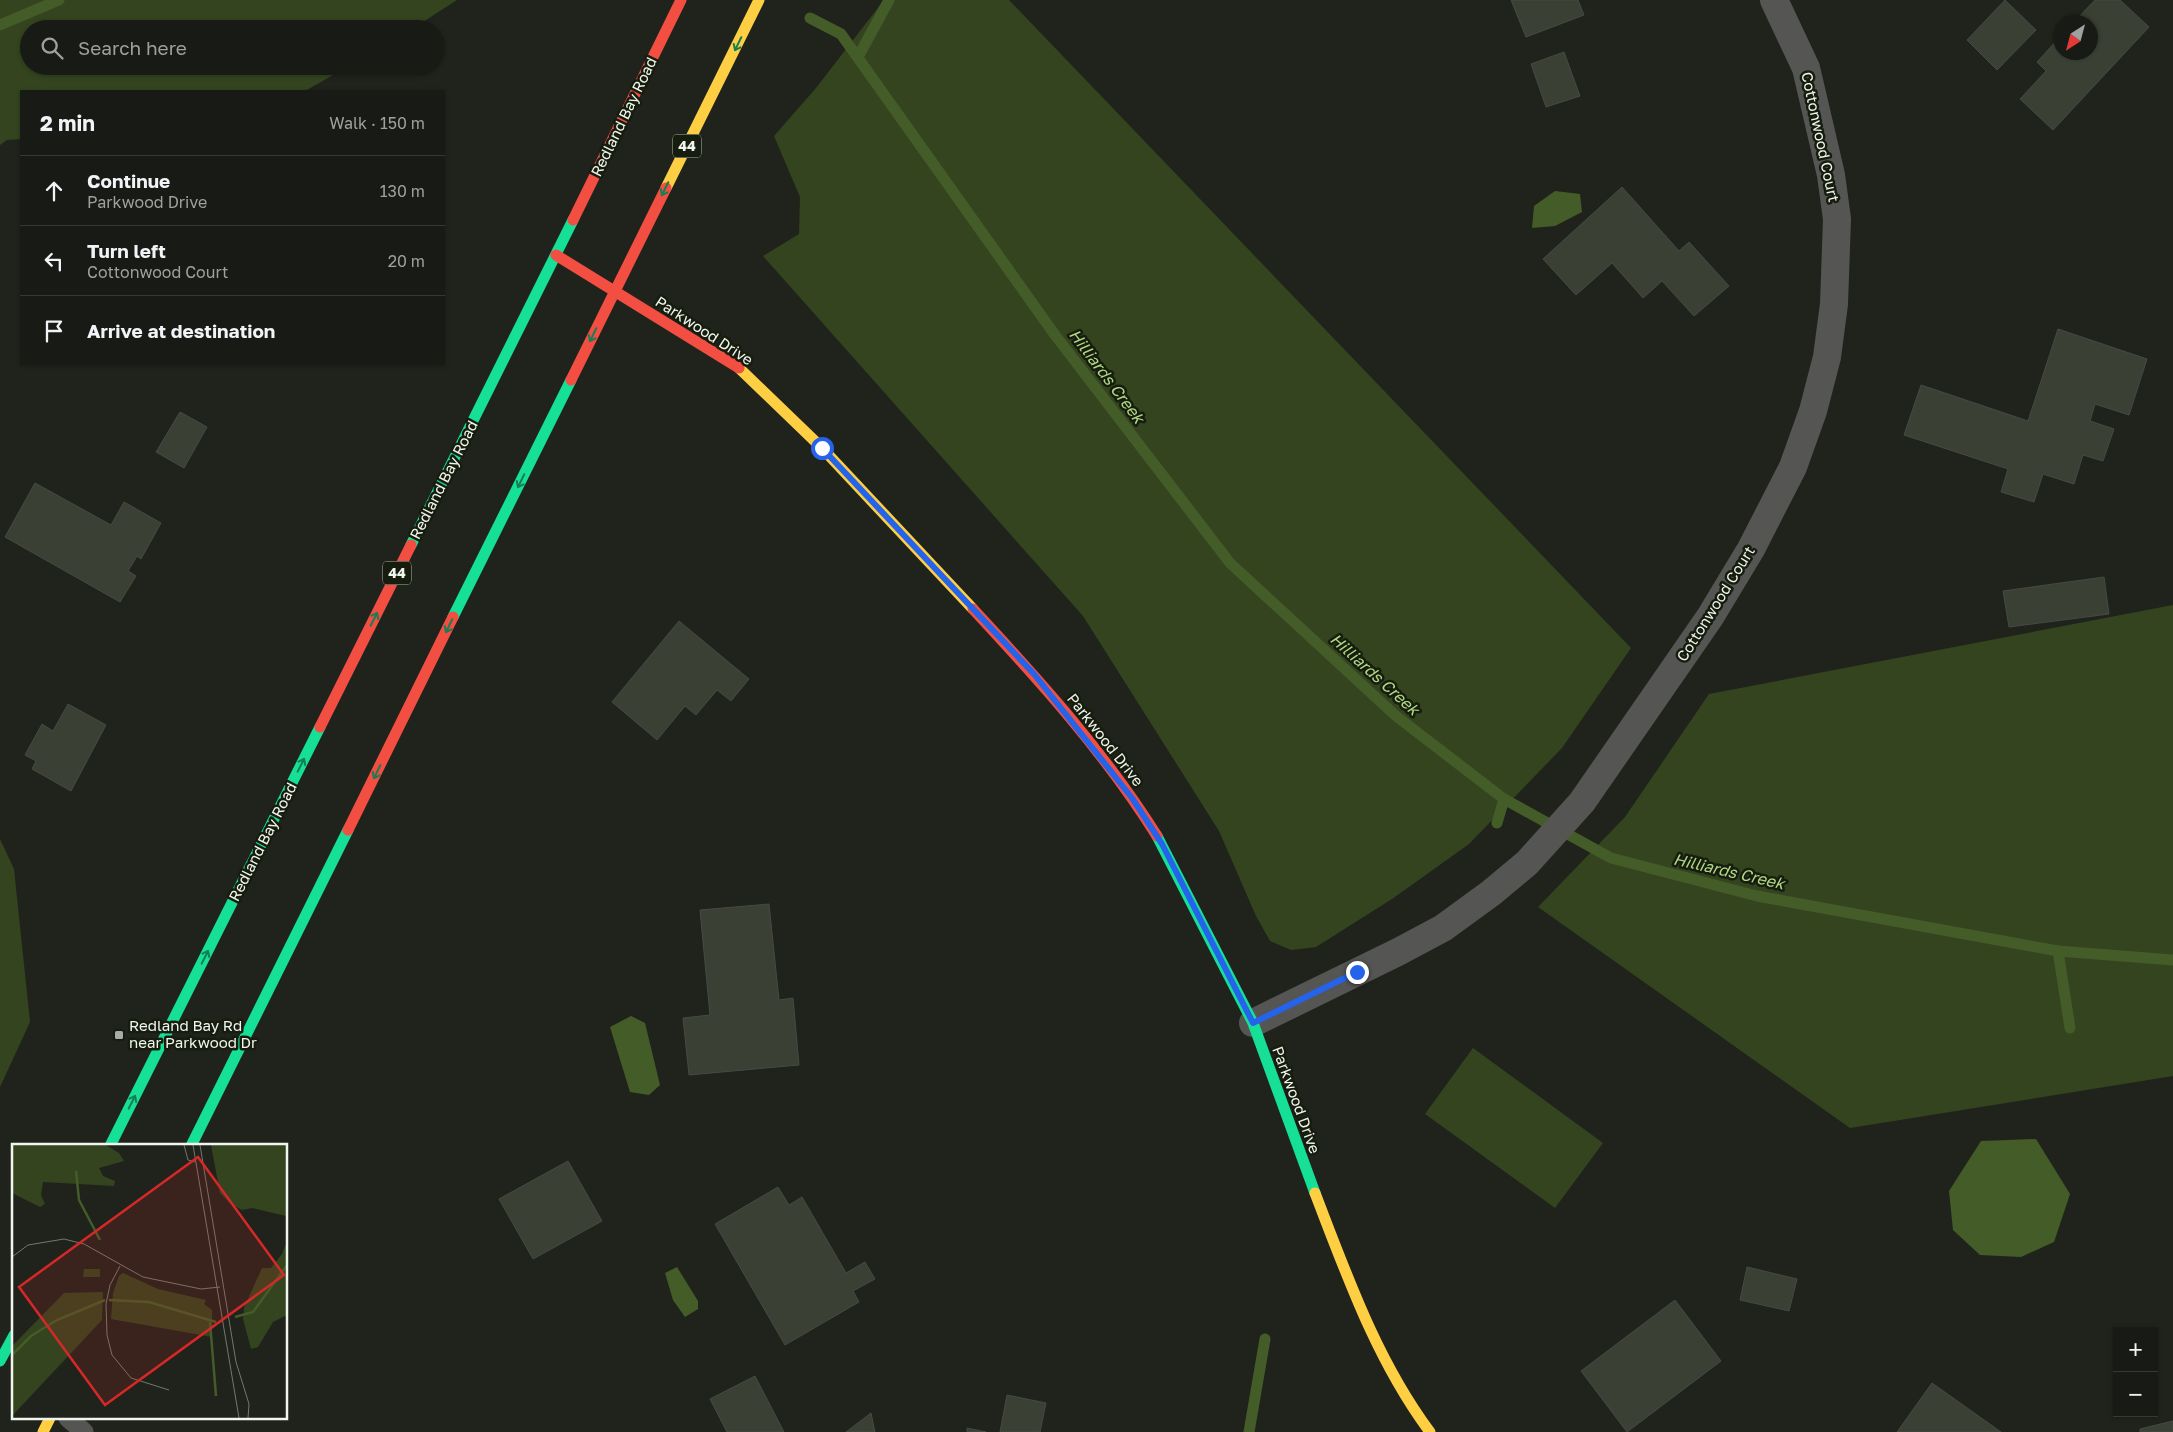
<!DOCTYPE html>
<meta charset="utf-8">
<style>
:root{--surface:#181a15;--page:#252722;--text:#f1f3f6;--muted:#9fa1a0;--line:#363834}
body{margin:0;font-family:"Golos Text",sans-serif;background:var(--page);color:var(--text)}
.controls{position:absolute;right:15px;bottom:15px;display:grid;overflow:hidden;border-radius:0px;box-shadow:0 1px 4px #0004}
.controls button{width:45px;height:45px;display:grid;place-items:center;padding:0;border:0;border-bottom:1px solid var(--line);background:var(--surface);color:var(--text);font:25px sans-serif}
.compass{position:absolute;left:2053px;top:15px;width:45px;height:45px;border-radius:50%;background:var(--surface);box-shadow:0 1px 4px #0004;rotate:216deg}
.stop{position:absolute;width:15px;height:15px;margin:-11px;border:4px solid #2563eb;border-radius:50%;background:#fff}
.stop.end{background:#2563eb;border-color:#fff;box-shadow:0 1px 5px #0008}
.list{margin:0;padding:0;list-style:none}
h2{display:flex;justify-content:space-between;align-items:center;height:65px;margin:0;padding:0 20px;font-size:21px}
h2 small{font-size:16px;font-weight:400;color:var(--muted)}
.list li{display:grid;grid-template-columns:32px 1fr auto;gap:15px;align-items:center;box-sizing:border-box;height:70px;padding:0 20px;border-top:1px solid var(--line)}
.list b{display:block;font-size:19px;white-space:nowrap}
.list p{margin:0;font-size:16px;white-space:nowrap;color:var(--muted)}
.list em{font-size:16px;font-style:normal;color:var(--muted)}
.icon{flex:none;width:28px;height:28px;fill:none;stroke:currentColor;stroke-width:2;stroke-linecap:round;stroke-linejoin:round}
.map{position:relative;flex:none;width:2173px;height:1432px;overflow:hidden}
.search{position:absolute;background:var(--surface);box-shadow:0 1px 4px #0004;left:20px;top:20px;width:425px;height:55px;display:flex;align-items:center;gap:12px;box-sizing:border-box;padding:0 18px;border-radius:28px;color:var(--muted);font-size:19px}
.panel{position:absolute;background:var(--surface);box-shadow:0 1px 4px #0004;left:20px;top:90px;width:425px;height:275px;border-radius:0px}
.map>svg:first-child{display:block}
</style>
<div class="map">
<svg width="2173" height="1432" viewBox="0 0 2173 1432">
<rect width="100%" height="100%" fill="#20231c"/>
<g fill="#33441f">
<polygon points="0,0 457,0 412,29 29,29 29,66 349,66 305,91 21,91 21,139 7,140 0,145"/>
<polygon points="884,0 1009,0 1631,648 1562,748 1469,844 1392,899 1316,947 1291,950 1270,941 1256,916 1219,831 1083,616 763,256 799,234 800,197 774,136 816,88"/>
<polygon points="2173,605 2173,1076 1850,1128 1538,907 1625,817 1709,694"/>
<polygon points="0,839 14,869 30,1022 0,1087"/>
<polygon points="1473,1048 1603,1143 1555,1208 1425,1114"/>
</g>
<g fill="#445c28">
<polygon points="1555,191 1580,194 1582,212 1555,226 1532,228 1534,206"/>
<polygon points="631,1016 645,1023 660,1085 649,1095 630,1092 610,1027"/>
<polygon points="2036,1139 2070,1194 2054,1242 2021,1257 1980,1255 1953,1230 1949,1191 1981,1141"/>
<polygon points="677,1267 698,1301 698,1309 685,1317 673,1300 665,1273"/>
</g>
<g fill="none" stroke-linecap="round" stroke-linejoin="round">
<g stroke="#445c28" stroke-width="11">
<polyline points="810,18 841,34 1055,335 1230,563 1396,716 1504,799 1611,858 1757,896 2058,951 2173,960"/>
<polyline points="0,25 59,0"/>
<polyline points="858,57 889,0"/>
<polyline points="1497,823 1504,799"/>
<polyline points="2058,951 2070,1028"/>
<polyline points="1249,1432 1265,1339"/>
</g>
</g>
<g fill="#3a4033" stroke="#474a44">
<polygon points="1511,0 1578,0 1584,15 1526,37"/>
<polygon points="2005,0 2036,30 1997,70 1967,40"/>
<polygon points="2095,0 2120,0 2149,27 2053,130 2020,99 2046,71 2037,62 2060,37 2060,52 2090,52 2090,22 2074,22"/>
<polygon points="1564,52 1580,96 1546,107 1531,64"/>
<polygon points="1622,187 1679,251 1689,242 1729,286 1694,316 1662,281 1643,298 1612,263 1576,295 1543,259"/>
<polygon points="2058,329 2147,359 2129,415 2095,404 2090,421 2114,429 2103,461 2083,455 2074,484 2043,474 2034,502 2001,492 2008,469 1904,435 1921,385 2028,421"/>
<polygon points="180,412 207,427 184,468 156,452"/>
<polygon points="35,483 111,525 124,502 161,523 141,559 137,556 128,571 136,576 120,602 5,537"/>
<polygon points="2104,577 2109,614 2009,627 2003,591"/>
<polygon points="679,621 749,679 731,701 717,690 696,715 685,706 657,740 612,702"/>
<polygon points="68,704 106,725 71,791 32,769 36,761 25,755 42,724 53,731"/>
<polygon points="769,904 779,1000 793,998 799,1065 689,1075 683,1018 710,1015 700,910"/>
<polygon points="568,1161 602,1221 533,1259 499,1199"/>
<polygon points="778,1187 789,1205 802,1197 846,1273 865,1262 875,1279 853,1291 859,1302 785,1345 715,1224"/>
<polygon points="1747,1267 1797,1279 1789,1311 1740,1300"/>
<polygon points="1675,1300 1721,1361 1627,1432 1581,1371"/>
<polygon points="755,1376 784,1432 727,1432 710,1399"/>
<polygon points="1932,1383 2001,1432 1897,1432"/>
<polygon points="1007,1395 1046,1403 1040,1432 1000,1432"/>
<polygon points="871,1413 875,1432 846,1432"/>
<polygon points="2173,1421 2173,1432 2140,1432 2140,1429"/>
<polygon points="967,1428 986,1432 967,1432"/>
</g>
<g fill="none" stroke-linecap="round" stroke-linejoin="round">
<polyline stroke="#555653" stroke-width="19" points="68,1418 84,1432"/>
<polyline stroke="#555653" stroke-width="28" points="1253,1023 1398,952 1443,928 1491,893 1527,863 1582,802 1710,617 1751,549 1793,467 1813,411 1827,357 1834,304 1837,219 1831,175 1806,68 1774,0"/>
<g stroke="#16e098" stroke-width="11">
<polyline points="411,545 573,220"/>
<polyline points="453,617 571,380"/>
<polyline points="1157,836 1253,1023 1315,1193"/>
<polyline points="110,1146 320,727"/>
<polyline points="191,1146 348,830"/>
<polyline points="0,1361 14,1335"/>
</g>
<g stroke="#ffcf43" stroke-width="11">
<polyline points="666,188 759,0"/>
<polyline points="739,368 822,448 973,609"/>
<path d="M1315,1193C1347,1276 1377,1361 1430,1432"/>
<polyline points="43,1432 50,1418"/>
</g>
<g stroke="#f24e42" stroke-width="11">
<polyline points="573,220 681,0"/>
<polyline points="556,255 739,368"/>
<polyline points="571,380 666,188"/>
<path d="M973,609C1039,680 1105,753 1157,836"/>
<polyline points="320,727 411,545"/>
<polyline points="348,830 453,617"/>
</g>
</g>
<defs><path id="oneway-shaft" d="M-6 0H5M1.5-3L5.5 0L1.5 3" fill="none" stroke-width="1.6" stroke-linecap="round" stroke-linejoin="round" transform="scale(1.25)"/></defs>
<g stroke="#167e54">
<use href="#oneway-shaft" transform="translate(738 44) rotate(116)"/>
<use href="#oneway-shaft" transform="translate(665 189) rotate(116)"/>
<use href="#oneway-shaft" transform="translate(593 335) rotate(116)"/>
<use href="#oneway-shaft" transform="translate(521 481) rotate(116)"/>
<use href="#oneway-shaft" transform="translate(374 619) rotate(-63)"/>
<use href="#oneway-shaft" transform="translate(449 626) rotate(116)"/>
<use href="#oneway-shaft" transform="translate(301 765) rotate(-63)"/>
<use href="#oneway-shaft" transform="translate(377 772) rotate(116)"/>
<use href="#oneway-shaft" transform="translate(205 957) rotate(-63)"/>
<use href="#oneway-shaft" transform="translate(132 1102) rotate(-63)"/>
</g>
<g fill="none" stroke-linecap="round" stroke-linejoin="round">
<polyline stroke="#2563eb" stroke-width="6" points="822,448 1034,674 1132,798 1162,844 1253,1023 1357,972"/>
</g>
<rect fill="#a8aca4" stroke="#161d0f" stroke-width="2" x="114" y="1030" width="10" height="10" rx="2.5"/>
<g text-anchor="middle" stroke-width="5" stroke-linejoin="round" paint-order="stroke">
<g fill="#161d0f" stroke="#afb5aa" stroke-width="1">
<rect x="673" y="134.5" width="28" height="23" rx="4"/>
<rect x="383" y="561.5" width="28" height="23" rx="4"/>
</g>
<g font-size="14" font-weight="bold" fill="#f1f6ed">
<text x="687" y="151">44</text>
<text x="397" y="578">44</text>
</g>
<g font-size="15" fill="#f1f6ed" stroke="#161d0f">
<text transform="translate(624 117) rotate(-64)" y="5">Redland Bay Road</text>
<text transform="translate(1820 137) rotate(78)" y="5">Cottonwood Court</text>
<text transform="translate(704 331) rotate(33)" y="5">Parkwood Drive</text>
<text transform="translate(444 480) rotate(-63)" y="5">Redland Bay Road</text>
<text transform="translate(1716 604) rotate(-58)" y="5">Cottonwood Court</text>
<text transform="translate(1105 740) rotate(52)" y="5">Parkwood Drive</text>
<text transform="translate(263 842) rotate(-63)" y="5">Redland Bay Road</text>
<text transform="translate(1296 1100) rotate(70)" y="5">Parkwood Drive</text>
</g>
<g font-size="15" fill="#f1f6ed" stroke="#161d0f" text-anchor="start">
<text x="129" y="1031">Redland Bay Rd<tspan x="129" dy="17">near Parkwood Dr</tspan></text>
</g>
<g font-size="16" font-style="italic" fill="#afd883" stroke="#161d0f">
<text transform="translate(1107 376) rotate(53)" y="6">Hilliards Creek</text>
<text transform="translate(1375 674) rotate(42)" y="6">Hilliards Creek</text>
<text transform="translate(1729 871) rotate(13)" y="6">Hilliards Creek</text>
</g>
</g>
<g transform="translate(12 1144)">
<rect width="275" height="275" fill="#20231c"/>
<path d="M0,1H94L107,9L112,17L87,24L91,32L103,37L102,42L31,38L29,51L33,60L28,63L0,49ZM199,1H275V171L261,178L246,203L239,205L231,175L232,164L250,124H259L270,110L275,97L274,72L240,64L230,66L219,60L208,49ZM72,125H88V133H71ZM111,129L146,145L194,156L192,160L200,166V193L99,175L101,149L107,132ZM91,148L90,176L0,272V202L52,149Z" fill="#33441f"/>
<path fill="none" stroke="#445c28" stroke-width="2.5" d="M64,27L67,56L88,96M97,156L137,158L204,178M223,173L241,168L275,121M198,178L204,252M0,211L19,192L45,176L93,156"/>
<path fill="none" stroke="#747770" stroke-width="1" d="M172,1L176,16L183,18M181,1L227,274M188,1L224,218L237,260L236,274M0,113L16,101L52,95L72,100L131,133L189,145L208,143M108,122L98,141L94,160L95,191L100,211L119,234L157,246"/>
<path fill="#d62828" fill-opacity="0.15" stroke="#d62828" stroke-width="2.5" d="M186,13L272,131L93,261L7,143Z"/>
<rect width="275" height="275" fill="none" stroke="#f1f6ed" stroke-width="2.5"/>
</g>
</svg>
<div class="controls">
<button>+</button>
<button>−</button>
</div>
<svg class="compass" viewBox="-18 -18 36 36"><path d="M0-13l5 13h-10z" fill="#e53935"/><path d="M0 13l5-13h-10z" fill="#9fa1a0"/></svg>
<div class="stop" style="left:822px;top:448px"></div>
<div class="stop end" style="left:1357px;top:972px"></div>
<div class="search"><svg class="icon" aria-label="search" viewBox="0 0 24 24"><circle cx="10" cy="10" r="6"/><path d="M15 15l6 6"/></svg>Search here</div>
<section class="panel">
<h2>2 min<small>Walk · 150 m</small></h2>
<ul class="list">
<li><svg class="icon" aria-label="ahead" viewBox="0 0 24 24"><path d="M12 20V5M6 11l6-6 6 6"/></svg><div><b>Continue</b><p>Parkwood Drive</p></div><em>130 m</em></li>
<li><svg class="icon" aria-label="left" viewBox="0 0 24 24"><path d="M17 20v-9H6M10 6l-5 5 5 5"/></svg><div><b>Turn left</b><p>Cottonwood Court</p></div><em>20 m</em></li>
<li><svg class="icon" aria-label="arrive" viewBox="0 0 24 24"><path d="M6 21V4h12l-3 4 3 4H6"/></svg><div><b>Arrive at destination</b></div></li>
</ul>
</section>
</div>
